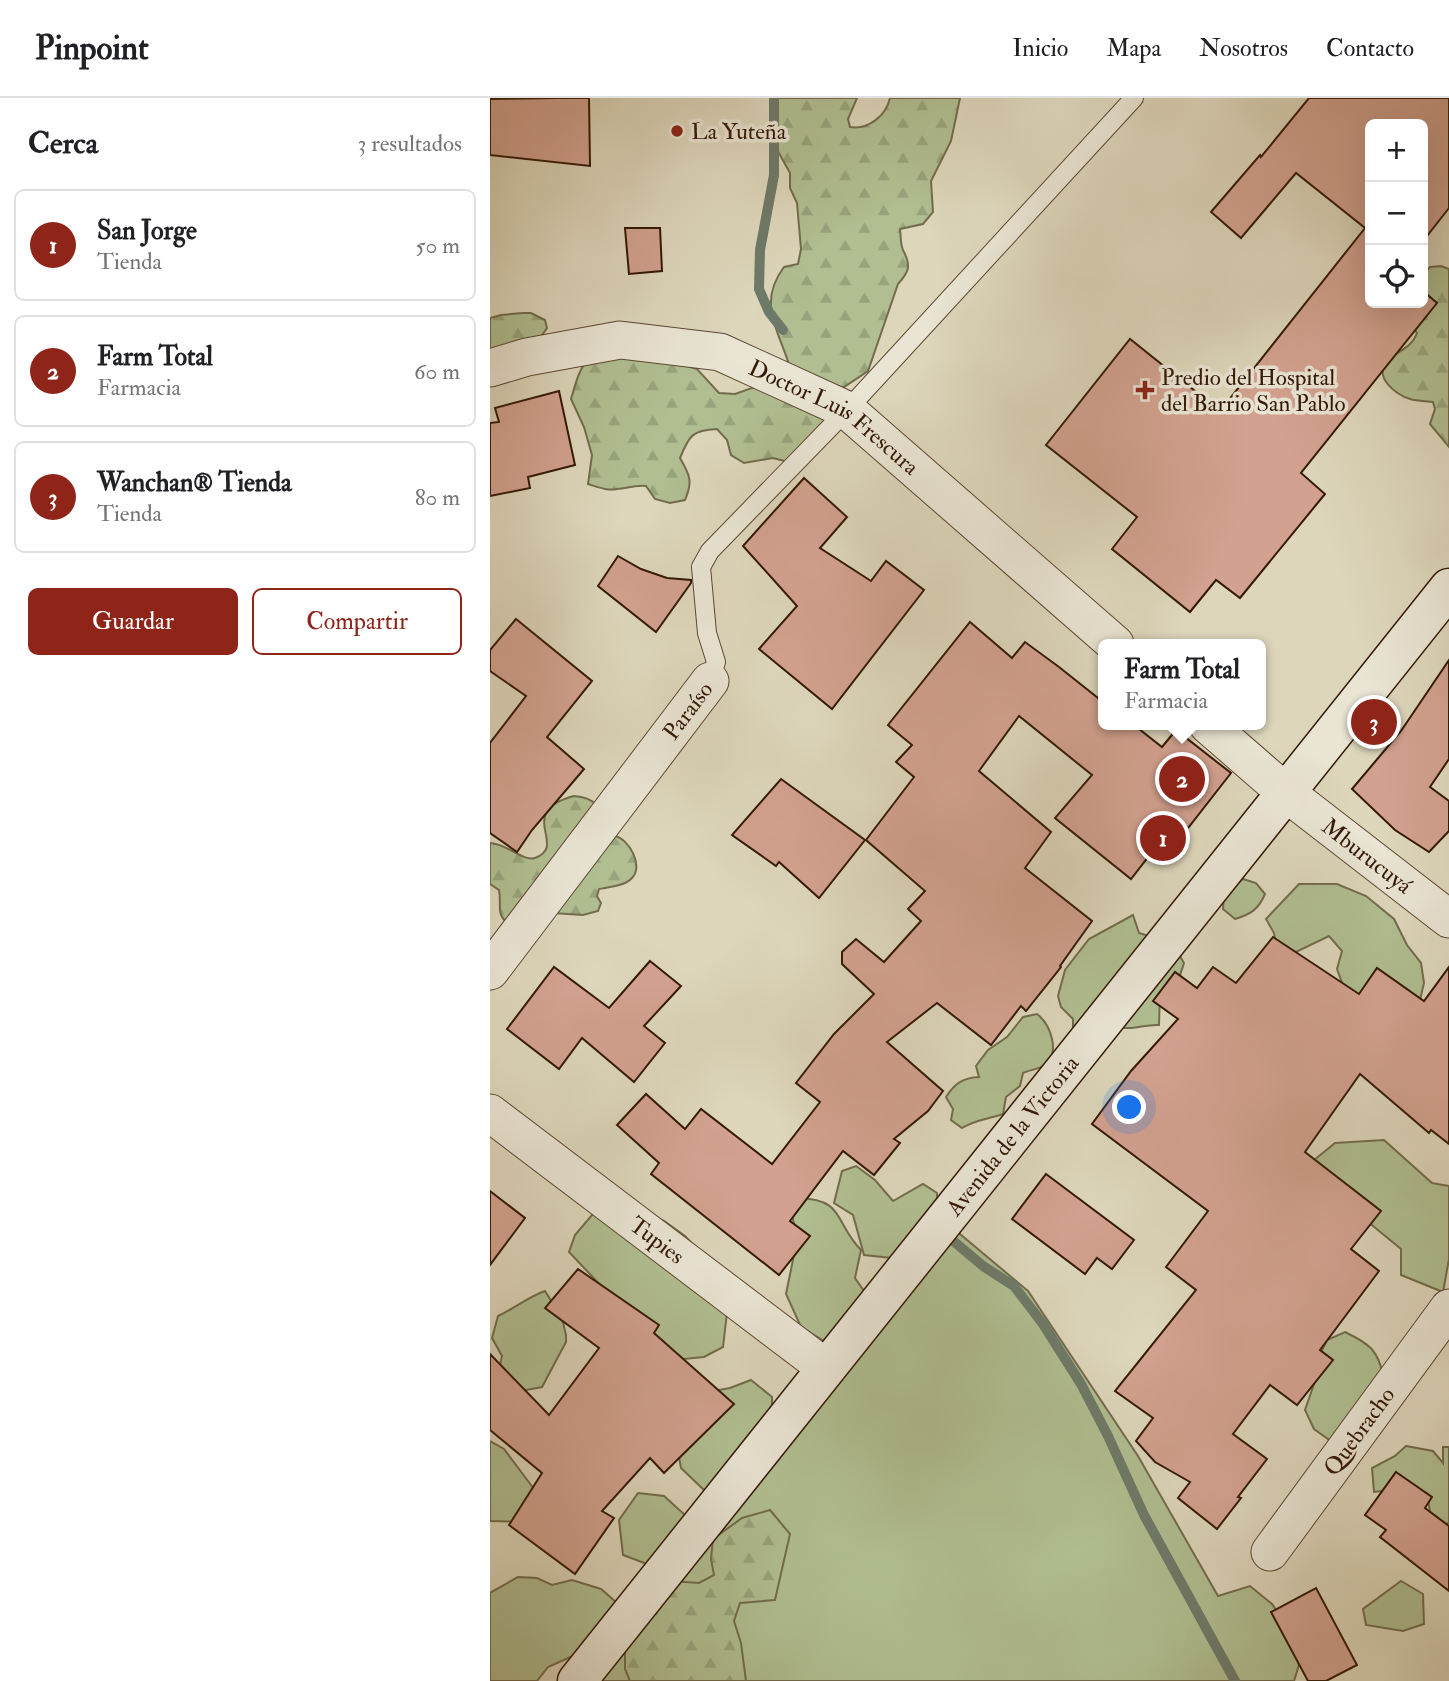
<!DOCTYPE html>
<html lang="es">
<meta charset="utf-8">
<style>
:root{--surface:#fff;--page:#f2f2f2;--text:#202124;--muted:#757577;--line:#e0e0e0;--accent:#8f2418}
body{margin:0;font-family:"IM FELL Double Pica",serif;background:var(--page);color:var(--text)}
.controls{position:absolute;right:21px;top:21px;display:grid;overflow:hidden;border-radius:10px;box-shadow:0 7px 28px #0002}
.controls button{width:63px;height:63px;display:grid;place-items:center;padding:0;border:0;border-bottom:2px solid var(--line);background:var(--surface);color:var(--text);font:35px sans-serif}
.you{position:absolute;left:640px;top:1010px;width:24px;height:24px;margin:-18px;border:5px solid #fff;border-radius:50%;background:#1a73e8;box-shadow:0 0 0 10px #1a73e833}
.badge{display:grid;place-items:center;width:46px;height:46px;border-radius:50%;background:var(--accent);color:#fff;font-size:23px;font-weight:700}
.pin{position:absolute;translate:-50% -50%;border:4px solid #fff;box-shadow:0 2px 7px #0006}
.popup{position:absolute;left:608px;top:541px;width:168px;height:91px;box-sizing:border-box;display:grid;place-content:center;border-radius:10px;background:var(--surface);filter:drop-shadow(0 2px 5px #0005);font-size:23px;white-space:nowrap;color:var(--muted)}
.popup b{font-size:26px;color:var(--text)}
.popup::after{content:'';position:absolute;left:50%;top:100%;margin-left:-14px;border:14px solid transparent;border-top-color:var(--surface)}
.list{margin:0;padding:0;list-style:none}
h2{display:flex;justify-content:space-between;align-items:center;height:91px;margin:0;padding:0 28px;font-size:30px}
h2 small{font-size:23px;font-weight:400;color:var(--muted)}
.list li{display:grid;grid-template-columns:46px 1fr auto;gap:21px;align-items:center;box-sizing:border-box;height:112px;margin:0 14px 14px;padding:0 14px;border:2px solid var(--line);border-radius:10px}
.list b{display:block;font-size:26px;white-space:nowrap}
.list p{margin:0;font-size:23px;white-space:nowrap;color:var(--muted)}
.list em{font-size:23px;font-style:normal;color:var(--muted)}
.actions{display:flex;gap:14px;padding:21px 28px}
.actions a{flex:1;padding:16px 0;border:2px solid var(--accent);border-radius:10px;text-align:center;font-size:24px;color:var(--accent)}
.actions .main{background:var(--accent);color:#fff}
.icon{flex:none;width:38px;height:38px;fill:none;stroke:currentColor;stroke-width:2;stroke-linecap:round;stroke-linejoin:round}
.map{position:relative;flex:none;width:959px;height:1583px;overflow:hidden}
header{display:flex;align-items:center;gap:42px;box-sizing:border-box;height:98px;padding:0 35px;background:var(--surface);border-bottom:2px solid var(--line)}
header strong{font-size:33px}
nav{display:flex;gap:38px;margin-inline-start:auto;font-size:24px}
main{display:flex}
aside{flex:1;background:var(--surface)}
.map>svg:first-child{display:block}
</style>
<header>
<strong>Pinpoint</strong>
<nav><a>Inicio</a><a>Mapa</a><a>Nosotros</a><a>Contacto</a></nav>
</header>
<main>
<aside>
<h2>Cerca<small>3 resultados</small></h2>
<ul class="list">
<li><span class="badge">1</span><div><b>San Jorge</b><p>Tienda</p></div><em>50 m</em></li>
<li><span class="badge">2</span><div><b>Farm Total</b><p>Farmacia</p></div><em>60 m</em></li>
<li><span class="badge">3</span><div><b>Wanchan® Tienda</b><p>Tienda</p></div><em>80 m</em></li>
</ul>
<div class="actions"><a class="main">Guardar</a><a>Compartir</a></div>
</aside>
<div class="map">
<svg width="959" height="1583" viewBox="0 0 959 1583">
<defs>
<pattern id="forest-firs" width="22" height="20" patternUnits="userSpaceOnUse" patternTransform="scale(1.75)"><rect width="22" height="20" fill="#b0be91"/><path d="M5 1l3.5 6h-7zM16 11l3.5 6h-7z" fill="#98a37c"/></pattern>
</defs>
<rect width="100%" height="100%" fill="#ddd6bb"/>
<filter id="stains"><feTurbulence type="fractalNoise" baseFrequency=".00286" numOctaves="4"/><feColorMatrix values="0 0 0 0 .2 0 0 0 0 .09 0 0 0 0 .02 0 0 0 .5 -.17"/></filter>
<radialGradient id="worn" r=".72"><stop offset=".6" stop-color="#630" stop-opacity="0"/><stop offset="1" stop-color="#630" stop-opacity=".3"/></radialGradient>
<g fill="#b0be91" stroke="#726c4c" stroke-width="2">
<path d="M753,781L766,785L775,796C768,812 761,816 745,821L733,811L734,795Z"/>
<polygon points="809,786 847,786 876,798 904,821 917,847 931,865 934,885 930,902 887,900 855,893 847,871 852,853 839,838 806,854 787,851 784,835 776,821"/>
<path d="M643,817L649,835L662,839H679L694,865L688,883L670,894L669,927C657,926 646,931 635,930C617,928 601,931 583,933V921L571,909L568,898L575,872L599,841Z"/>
<path d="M547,916C560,926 571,954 555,967C550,971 539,972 533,975L530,988L516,999L513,1016C499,1021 485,1022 472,1030L461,1022L463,1011L456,999C465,985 473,980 489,979L486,968L498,952L517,939L533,919Z"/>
<polygon points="894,1042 942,1085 959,1088 959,1161 953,1194 911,1177 911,1151 866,1114 801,1081 845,1045"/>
<polygon points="366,1068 385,1082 403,1103 433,1086 447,1095 448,1114 411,1161 374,1157 363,1117 344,1105 352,1073"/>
<path d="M308,1100C355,1101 344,1124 371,1152L365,1180L374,1193L334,1243L311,1229L296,1196L307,1142L302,1116Z"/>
<polygon points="147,1112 174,1123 195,1138 210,1154 238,1206 233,1249 214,1259 163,1264 116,1193 79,1154 85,1137 102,1117"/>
<polygon points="464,1131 538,1193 648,1358 728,1498 760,1488 782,1506 800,1532 809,1567 804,1583 97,1583"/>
<path d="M55,1193L72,1220L76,1237V1244L52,1289L31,1293L8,1276L12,1258L2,1240L8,1218C25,1210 38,1199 55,1193Z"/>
<path d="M855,1234C880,1246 888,1252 894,1280L842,1344L824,1331L815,1312L824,1286L826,1265L837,1242Z"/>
<polygon points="261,1282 282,1299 282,1317 267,1334 256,1340 248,1359 215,1393 191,1370 189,1359 218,1294 240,1290"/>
<polygon points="0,1343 14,1351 44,1391 47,1424 0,1423"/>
<polygon points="916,1348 943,1353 953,1365 953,1349 959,1349 959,1425 956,1426 940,1414 937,1395 918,1390 884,1394 882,1370 905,1358"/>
<polygon points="148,1395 174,1398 195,1417 192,1435 157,1466 133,1457 129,1422"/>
<polygon points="28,1479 47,1480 62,1487 82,1482 111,1491 127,1505 105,1548 58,1569 47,1583 0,1583 0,1495"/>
<polygon points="911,1483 933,1496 934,1526 913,1533 876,1527 873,1511"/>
</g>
<g fill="url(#forest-firs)" stroke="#726c4c" stroke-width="2">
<path d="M283,0H367L358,21L360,29C378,32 396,18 400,0H470L461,43L441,83L443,114L433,126L410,131C411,138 410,148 414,154C421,168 419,174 408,186L378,273L351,291L300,270C290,234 266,206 294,169L308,166L311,151L307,105L300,90V75L284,46L288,13Z"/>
<path d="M951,168L959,171V349L940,326L945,311L943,304C935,303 927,303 920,301C907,297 884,280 896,265C906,252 921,252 927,235L923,228L925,205H933V176L940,169Z"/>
<polygon points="33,215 41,215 55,222 57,230 48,243 0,254 0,220 11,217"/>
<path d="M117,256L191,266L207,271L229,295L245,296L276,285L347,318L298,364L283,360L254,365L241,357L237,342L227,331C202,332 199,338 190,360C200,377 203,384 195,402L180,405L165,401L156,388C144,387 138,390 127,391C117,393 108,389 98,386L102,357L94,329L81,301C89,276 89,260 117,256Z"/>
<path d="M84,698C111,700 114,717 125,738C139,741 154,768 142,780C135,788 119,789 109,791L107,798L111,805L108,813L93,817L62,815L19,826C5,817 12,806 9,792L0,786V745C16,745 33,764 45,760C79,748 24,714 84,698Z"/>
<polygon points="280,1412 300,1436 285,1502 250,1505 244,1523 251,1545 256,1583 140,1583 135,1571 135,1523 182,1483 209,1485 224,1477 221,1461 223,1441 252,1420"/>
</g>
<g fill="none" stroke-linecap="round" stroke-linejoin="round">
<g stroke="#6e7a69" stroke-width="10">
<polyline points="284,0 284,77 270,152 269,191 279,214 293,232"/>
<polyline points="461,1141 493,1168 524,1188 553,1226 591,1286 618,1338 654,1417 745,1583"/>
</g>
</g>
<g fill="#d2a18f" stroke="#341906" stroke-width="2">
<polygon points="66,0 99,0 100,68 0,57 0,1"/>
<polygon points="819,0 959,0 959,110 933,143 933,26 880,26 880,205 933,205 933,193 947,205 811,375 835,396 750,500 726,482 700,514 622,451 647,419 556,347 640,241 730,313 875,130 806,75 751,140 721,114 770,57 771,59"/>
<polygon points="135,130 170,130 172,173 139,176"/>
<polygon points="69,293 85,367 38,379 40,390 0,398 0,325 9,324 5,310"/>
<polygon points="314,380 357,419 330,450 381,483 396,463 434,492 342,611 269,551 307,508 253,448"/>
<polygon points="128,458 151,471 177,480 201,482 201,485 166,534 108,488"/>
<polygon points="26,521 102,583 57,639 94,671 42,732 27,754 0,735 0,645 36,598 0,573 0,552"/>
<polygon points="480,524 522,560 535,544 569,569 613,604 613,627 644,627 672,649 686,632 741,675 698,730 687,722 641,781 565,720 602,677 529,618 489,673 561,734 535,770 602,823 570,868 571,869 536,913 531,908 501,947 447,905 397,944 453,993 438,1013 404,1041 410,1045 384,1077 353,1053 300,1123 320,1138 289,1177 161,1076 169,1065 127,1027 156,996 195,1031 211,1011 282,1066 330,1004 306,985 344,936 384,896 352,866 352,854 366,841 394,864 431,823 418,811 435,793 376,742 424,679 406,664 422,647 398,627"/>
<polygon points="959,562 959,661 940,689 959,703 959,733 939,754 905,732 862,691 911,633"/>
<polygon points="291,681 375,742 329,800 289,764 286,768 242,737"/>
<polygon points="783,839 869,896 887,870 934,903 959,869 959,1046 941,1032 939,1035 870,976 815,1054 891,1113 861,1151 889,1173 830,1252 843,1262 807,1307 780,1287 743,1336 777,1361 748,1399 751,1400 727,1431 688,1400 700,1384 665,1364 646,1343 663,1320 625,1293 706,1192 676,1169 718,1113 602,1026 641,973 688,921 663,903 685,874 707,890 723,869 746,885"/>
<polygon points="160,863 191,888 154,928 175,945 144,984 92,940 69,971 17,931 64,869 119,910"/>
<polygon points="556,1076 644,1142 622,1171 607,1160 595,1176 522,1121"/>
<polygon points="0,1093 35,1120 0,1167"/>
<polygon points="88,1171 169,1227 164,1235 244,1306 174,1375 160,1360 112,1413 124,1420 85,1476 19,1427 52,1375 0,1332 0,1256 59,1317 109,1250 55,1210"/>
<polygon points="906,1374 942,1399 935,1410 959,1428 959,1493 890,1439 896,1432 875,1417"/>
<polygon points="826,1490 867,1567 836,1583 818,1583 781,1514"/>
</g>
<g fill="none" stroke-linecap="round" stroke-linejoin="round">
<defs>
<polyline id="service" points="220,583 226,564 217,535 211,469 220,453 357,312 644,0"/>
<g id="minor">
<path id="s1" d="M0,270L37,259L130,242L230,254L357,312L625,546"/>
<path id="s2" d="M718,627L795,694L959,821"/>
<path id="s3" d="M0,873L220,583"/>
<path id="s4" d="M0,1015L336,1270"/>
<path id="s5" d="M780,1454L959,1210"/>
</g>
<g id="secondary">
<path id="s6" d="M87,1583L959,490"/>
</g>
</defs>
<use href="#service" stroke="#5e4833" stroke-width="20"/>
<use href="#minor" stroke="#5e4833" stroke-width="39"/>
<use href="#secondary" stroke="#341906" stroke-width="41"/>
<use href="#service" stroke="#e9e4d3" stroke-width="18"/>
<use href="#minor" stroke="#e9e4d3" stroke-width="37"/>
<use href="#secondary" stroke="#e9e4d3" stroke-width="38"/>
</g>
<g fill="#8f2418" stroke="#e9e4d3" stroke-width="2.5">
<circle cx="187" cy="33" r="7"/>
<path d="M651.5 281.5h7v7h7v7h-7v7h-7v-7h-7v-7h7z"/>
</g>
<g text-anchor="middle" stroke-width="7" stroke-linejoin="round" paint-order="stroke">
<g font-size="23" fill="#341906" stroke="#e9e4d3" text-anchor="start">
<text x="201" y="41">La Yuteña</text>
<text x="671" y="287">Predio del Hospital<tspan x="671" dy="26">del Barrio San Pablo</tspan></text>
</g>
<g font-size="23" fill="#341906" stroke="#e9e4d3">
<text dy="8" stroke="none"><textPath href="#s1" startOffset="366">Doctor Luis Frescura</textPath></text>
<text dy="8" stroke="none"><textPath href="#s3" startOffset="327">Paraíso</textPath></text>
<text dy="8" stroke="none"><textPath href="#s2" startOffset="206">Mburucuyá</textPath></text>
<text dy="8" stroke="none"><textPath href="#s6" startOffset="698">Avenida de la Victoria</textPath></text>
<text dy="8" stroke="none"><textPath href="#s4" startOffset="210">Tupies</textPath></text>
<text dy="8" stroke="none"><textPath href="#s5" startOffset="150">Quebracho</textPath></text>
</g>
</g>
<rect width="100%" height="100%" filter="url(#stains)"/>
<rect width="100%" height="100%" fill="url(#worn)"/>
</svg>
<div class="controls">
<button>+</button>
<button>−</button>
<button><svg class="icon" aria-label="locate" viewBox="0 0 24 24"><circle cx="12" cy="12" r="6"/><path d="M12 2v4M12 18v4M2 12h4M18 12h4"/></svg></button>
</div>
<div class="you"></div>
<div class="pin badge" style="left:673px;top:740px">1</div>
<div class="pin badge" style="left:692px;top:681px">2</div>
<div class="popup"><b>Farm Total</b>Farmacia</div>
<div class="pin badge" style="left:884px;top:624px">3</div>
</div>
</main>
